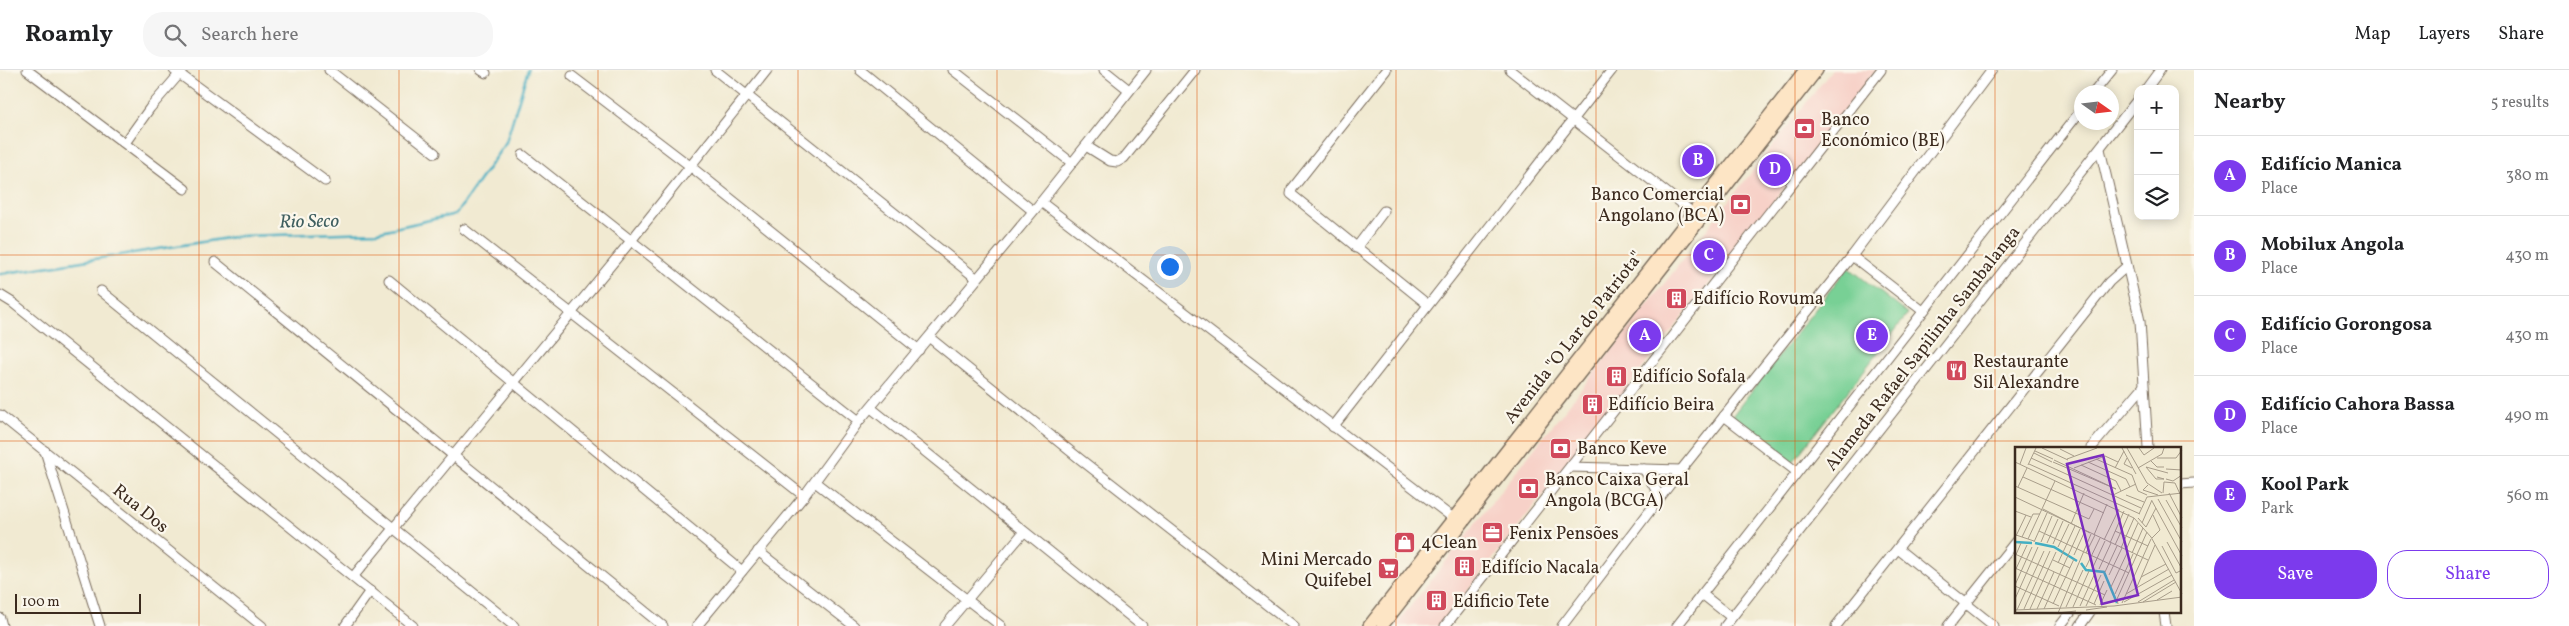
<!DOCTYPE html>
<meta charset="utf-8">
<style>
:root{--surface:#fff;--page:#f6f6f6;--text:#202124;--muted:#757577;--line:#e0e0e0;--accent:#7c3aed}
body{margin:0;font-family:Vollkorn,serif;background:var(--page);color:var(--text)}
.controls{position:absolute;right:15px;top:15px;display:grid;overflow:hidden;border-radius:10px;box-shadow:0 2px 12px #0003}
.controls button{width:45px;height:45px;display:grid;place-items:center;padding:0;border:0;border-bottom:1px solid var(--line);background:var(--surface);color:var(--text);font:25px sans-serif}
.compass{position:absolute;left:2074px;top:15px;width:45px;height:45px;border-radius:50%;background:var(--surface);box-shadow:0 2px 12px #0003;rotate:104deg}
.scale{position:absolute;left:15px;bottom:12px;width:126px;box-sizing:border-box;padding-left:5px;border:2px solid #3b2a1e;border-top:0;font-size:14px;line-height:18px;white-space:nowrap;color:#3b2a1e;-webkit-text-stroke:4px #fbf7ec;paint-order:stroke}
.you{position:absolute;left:1169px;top:196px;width:18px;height:18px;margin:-12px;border:4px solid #fff;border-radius:50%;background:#1a73e8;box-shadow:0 0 0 8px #1a73e833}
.badge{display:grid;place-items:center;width:32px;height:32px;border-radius:50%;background:var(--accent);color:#fff;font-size:16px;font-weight:700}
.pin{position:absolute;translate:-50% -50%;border:2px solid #fff;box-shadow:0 1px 5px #0006}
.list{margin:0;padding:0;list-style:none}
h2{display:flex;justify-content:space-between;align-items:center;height:65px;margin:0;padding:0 20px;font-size:21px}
h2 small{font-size:16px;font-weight:400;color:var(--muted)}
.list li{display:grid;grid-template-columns:32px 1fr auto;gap:15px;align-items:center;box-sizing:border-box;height:80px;padding:0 20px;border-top:1px solid var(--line)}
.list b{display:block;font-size:19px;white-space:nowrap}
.list p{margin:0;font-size:16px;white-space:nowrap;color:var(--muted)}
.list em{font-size:16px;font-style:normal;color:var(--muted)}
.actions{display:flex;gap:10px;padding:15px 20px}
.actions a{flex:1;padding:11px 0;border:1px solid var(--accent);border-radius:20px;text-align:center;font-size:18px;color:var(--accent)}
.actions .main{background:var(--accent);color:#fff}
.icon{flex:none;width:28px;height:28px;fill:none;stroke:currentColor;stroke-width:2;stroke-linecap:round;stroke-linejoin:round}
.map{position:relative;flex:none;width:2194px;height:556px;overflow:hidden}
header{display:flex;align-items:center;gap:30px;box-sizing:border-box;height:70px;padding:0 25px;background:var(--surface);border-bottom:1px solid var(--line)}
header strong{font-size:24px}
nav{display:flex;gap:28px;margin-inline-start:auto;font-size:18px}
.search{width:350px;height:45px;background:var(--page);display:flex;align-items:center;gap:12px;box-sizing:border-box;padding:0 18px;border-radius:20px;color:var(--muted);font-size:19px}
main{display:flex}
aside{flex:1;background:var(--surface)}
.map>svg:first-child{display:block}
</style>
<header>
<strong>Roamly</strong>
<div class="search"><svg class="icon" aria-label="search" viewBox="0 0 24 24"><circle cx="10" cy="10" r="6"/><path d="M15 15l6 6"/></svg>Search here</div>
<nav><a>Map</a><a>Layers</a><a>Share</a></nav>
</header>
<main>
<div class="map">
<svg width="2194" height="556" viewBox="0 0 2194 556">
<rect width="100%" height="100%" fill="#fbf7ec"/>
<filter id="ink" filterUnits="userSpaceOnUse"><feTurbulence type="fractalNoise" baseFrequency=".02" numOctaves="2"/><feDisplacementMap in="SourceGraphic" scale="10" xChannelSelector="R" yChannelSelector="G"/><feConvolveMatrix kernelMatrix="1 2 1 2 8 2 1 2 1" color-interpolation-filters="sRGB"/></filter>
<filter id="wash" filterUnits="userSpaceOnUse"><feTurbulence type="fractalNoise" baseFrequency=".0096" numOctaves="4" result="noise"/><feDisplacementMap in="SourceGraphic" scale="20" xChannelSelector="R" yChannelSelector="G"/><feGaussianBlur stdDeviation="1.12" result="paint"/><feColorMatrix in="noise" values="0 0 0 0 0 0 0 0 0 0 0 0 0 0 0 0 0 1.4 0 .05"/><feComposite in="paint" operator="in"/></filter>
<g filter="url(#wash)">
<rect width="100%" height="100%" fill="#f1ead2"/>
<polygon fill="#f7d1c8" points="1832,0 1877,0 1440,556 1395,556"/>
<polygon fill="#78d095" stroke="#5a7d5a" points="1848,197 1908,244 1792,393 1732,346"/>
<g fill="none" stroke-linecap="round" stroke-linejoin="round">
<polyline stroke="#44afc3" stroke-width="2.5" points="0,204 240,166 377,162 456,144 506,72 528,0"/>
</g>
</g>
<g filter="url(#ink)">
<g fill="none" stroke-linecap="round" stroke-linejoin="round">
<defs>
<g id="street">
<polyline points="27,0 185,119"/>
<polyline points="174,0 325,111"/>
<polyline points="329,0 435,83"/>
<polyline points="481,0 486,3"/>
<polyline points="715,0 976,208"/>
<polyline points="860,0 1033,141"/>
<polyline points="953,0 1072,93"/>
<polyline points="1104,0 1129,20"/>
<polyline points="1386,0 1292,119 1291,124 1427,234"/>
<polyline points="1510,0 1693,143"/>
<polyline points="572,6 690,96 919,280"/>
<polyline points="2146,19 2160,0"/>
<polyline points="2094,22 2112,0"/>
<polyline points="125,73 150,38 182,1"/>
<polyline points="1086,76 1110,91 1117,92 1124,88 1195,0"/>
<polyline points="2100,79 2140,251 2148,378"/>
<polyline points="523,85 859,351"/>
<polyline points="1041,132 1453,448"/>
<polyline points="464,159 804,426"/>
<polyline points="1356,178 1384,141"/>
<polyline points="1852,186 1923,241"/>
<polyline points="215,192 663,556"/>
<polyline points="389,210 742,501"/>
<polyline points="101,221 514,556"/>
<polyline points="0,225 13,233 413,556"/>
<polyline points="930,268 1080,389 1294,556"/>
<polyline points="871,338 1142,556"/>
<polyline points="0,345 262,556"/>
<polyline points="1724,346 1797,402"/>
<polyline points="1333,357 1612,0"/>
<polyline points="2091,378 2143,317"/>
<polyline points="45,381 100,556"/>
<polyline points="1570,397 1681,400"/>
<polyline points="1644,399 1660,427"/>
<polyline points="815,412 1001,556"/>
<polyline points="2180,414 2194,413"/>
<polyline points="1898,479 1994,556"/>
<polyline points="758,481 854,556"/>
<polyline points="353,507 630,172 767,0"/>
<polyline points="1702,524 1731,547"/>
<polyline points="2164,542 2166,556"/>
<polyline points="0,548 2,556"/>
<polyline points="345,556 370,521"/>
<polyline points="697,556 804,426 859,351 1041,132 1146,0"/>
<polyline points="945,556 1023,463"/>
<polyline points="1445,556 1881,0"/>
<polyline points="1562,556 1681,400 1852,186 1992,0"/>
<polyline points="1677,556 2082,39"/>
<polyline points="1725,556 2138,29"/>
<polyline points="1836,556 2109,212 2127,196"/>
<polyline points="1948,556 2016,471"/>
<polyline points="2060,556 2071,542"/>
<polyline points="2080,556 2090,542"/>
</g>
<g id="secondary">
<polyline points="1369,556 1805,0"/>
<polyline points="1382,556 1817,0"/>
</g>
</defs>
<use href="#street" stroke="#7b6d5d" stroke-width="11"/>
<use href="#secondary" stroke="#7b6d5d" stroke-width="14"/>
<use href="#street" stroke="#fff" stroke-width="9"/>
<use href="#secondary" stroke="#fde5c5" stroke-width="11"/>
</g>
</g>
<path fill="none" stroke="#df570d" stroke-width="1" stroke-opacity="0.55" d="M199,0V556M399,0V556M598,0V556M798,0V556M997,0V556M1197,0V556M1396,0V556M1596,0V556M1795,0V556M1995,0V556M0,185H2194M0,371H2194"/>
<defs>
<symbol id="bank-square" viewBox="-11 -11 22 22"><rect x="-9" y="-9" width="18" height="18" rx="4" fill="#d1495b" stroke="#fbf7ec"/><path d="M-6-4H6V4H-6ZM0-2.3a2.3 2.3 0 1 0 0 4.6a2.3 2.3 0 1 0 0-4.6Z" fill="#fff"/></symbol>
<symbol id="building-square" viewBox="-11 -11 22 22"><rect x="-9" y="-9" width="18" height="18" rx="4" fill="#d1495b" stroke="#fbf7ec"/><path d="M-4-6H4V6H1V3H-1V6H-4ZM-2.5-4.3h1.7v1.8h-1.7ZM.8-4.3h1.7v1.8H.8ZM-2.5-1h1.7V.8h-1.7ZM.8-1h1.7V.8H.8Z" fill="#fff"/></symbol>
<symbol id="restaurant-square" viewBox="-11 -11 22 22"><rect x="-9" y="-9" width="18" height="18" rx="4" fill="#d1495b" stroke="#fbf7ec"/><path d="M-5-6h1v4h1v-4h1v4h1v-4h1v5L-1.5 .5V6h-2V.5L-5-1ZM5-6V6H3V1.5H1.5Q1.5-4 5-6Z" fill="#fff"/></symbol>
<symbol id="office-square" viewBox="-11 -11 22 22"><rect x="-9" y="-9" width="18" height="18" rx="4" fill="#d1495b" stroke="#fbf7ec"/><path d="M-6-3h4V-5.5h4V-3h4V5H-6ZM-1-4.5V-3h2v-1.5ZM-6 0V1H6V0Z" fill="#fff"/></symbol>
<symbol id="shop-square" viewBox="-11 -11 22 22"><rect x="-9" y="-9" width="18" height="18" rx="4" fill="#d1495b" stroke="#fbf7ec"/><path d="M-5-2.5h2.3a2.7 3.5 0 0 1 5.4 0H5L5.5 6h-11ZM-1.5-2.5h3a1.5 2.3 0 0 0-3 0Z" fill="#fff"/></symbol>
<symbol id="supermarket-square" viewBox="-11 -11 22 22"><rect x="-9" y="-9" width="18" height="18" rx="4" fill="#d1495b" stroke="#fbf7ec"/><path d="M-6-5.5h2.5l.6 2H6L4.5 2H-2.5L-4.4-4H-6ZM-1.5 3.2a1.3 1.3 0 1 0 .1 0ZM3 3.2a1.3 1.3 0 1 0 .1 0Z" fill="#fff"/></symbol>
</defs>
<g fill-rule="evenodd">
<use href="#bank-square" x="1792" y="46" width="25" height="25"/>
<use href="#bank-square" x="1728" y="122" width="25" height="25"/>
<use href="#building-square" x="1664" y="216" width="25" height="25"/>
<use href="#restaurant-square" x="1944" y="288" width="25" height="25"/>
<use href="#building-square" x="1604" y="294" width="25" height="25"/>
<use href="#building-square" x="1580" y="322" width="25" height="25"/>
<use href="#bank-square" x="1548" y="366" width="25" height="25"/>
<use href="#bank-square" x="1516" y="406" width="25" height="25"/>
<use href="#office-square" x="1480" y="450" width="25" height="25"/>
<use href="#shop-square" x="1392" y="460" width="25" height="25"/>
<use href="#building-square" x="1452" y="484" width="25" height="25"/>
<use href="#supermarket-square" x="1376" y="486" width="25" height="25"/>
<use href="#building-square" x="1424" y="518" width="25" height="25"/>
</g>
<g text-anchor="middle" stroke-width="4.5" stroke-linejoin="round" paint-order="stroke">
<g font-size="18" fill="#3b2a1e" stroke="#fbf7ec" text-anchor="start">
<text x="1821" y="55">Banco<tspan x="1821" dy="21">Económico (BE)</tspan></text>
<text x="1724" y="130" text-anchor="end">Banco Comercial<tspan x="1724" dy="21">Angolano (BCA)</tspan></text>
<text x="1693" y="234">Edifício Rovuma</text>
<text x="1973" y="297">Restaurante<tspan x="1973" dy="21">Sil Alexandre</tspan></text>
<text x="1632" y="312">Edifício Sofala</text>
<text x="1608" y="340">Edifício Beira</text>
<text x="1577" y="384">Banco Keve</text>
<text x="1545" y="415">Banco Caixa Geral<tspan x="1545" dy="21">Angola (BCGA)</tspan></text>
<text x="1509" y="469">Fenix Pensões</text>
<text x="1421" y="478">4Clean</text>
<text x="1372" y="495" text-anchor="end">Mini Mercado<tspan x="1372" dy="21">Quifebel</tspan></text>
<text x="1481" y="503">Edifício Nacala</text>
<text x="1453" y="537">Edificio Tete</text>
</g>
<g font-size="18" fill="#3b2a1e" stroke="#fbf7ec">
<text transform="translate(1573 267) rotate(-52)" y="6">Avenida "O Lar do Patriota"</text>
<text transform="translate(1922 278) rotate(-52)" y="6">Alameda Rafael Sapilinha Sambalanga</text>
<text transform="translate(141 438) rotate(39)" y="6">Rua Dos</text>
</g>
<g font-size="19" font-style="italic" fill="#3f5f60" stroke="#fbf7ec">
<text transform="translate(309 150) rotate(-1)" y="7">Rio Seco</text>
</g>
</g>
<g transform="translate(2015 377)">
<rect width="166" height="166" fill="#f1ead2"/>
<path fill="none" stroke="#44afc3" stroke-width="2.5" d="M0,95L17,96M20,96L39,100L62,114M66,116L71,123L89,125L102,156"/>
<path fill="none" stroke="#a89d8a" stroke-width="1" d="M27,1L53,13M107,1L121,27M112,1L132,36L147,46M124,1L129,8L139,1M45,2L59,9M20,4L38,12M19,6L37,15M16,11L126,61M112,11L109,17L117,21M142,11H161L167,3M52,12L82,1M81,12L117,28L123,44L132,48M136,14L142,20H149M0,15L119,71L136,90L167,147M38,15L101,42L39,13M73,15L111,32L115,40M5,17L11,1M14,17L125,67M13,18L21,1M66,18L101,34L106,44M59,21L90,9L103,15M100,21L109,4M123,21L147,7L149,1M151,22L167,23M8,30L89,66M142,30L149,32H141L131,20L153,26M151,32L158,34L167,28M133,38L128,43L143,48M0,39L74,72L79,62M3,40L12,21M148,46L149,35L160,36L165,47M154,46L167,71M98,48L121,37M111,48L129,55M0,50L133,113M132,50L167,46M143,52L167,95M151,53L167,81M137,54L167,109M28,62L75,86M0,64L16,70M124,67L132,50M123,71L131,80L141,61M127,76L137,53M56,77L69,46M24,84L114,126M100,84L133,99M1,88L19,94M79,88L92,57M1,89L11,68M7,90L18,67H25M137,91L145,83L138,68M13,92L40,34M89,93L104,62M19,95L32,66M26,95L37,69M152,95L167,122M32,96L43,72M95,96L109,64M38,97L48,74M100,98L114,67M147,99L161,126L167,123M43,100L54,77M106,101L119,71M111,103L123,76M71,106L80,88M117,106L128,81M0,107L90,148M59,108L70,84M0,110L6,96M38,113L55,121M43,116L60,79M71,120L85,91M78,120L90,94M0,121L81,158M84,122L96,96M0,124L12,98M90,125L102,99M94,128L107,101M126,130L151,117M0,138L17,100M0,139L44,159M96,140L113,104M121,142L140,98M100,147L118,107M111,147L154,122M0,152L23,100M142,153L157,144M109,155L157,128M123,155L159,133M128,155L161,135M107,156L136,92M38,157L59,112M79,157L89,134M103,157L102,152L132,85M85,158L92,143M65,159L80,126M71,159L86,128M51,160L68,123M58,160L74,124M9,162L35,104M15,162L41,105M22,162L39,125M29,162L65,82M0,163L99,159L167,150M2,163L29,104M71,163L92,160M42,166L61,164M43,166L76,87"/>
<path fill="#7b2cbf" fill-opacity="0.15" stroke="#7b2cbf" stroke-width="2.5" d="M88,8L123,148L87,157L52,17Z"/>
<rect width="166" height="166" fill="none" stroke="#3b2a1e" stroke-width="2.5"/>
</g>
</svg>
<div class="controls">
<button>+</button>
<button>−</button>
<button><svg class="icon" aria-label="layers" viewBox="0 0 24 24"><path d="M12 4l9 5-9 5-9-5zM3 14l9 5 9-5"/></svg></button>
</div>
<svg class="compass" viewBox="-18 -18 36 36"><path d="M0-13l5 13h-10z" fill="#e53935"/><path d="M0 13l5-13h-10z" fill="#757577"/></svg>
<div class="scale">100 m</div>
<div class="you"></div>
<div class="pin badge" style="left:1645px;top:266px">A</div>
<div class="pin badge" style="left:1698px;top:91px">B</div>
<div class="pin badge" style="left:1709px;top:186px">C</div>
<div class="pin badge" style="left:1775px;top:100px">D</div>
<div class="pin badge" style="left:1872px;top:266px">E</div>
</div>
<aside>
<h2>Nearby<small>5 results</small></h2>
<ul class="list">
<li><span class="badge">A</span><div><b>Edifício Manica</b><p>Place</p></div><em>380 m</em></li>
<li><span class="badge">B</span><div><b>Mobilux Angola</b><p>Place</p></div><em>430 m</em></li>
<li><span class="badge">C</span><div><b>Edifício Gorongosa</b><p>Place</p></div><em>430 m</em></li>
<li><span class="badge">D</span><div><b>Edifício Cahora Bassa</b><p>Place</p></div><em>490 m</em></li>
<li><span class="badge">E</span><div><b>Kool Park</b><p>Park</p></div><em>560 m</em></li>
</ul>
<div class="actions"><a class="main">Save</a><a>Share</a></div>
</aside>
</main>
